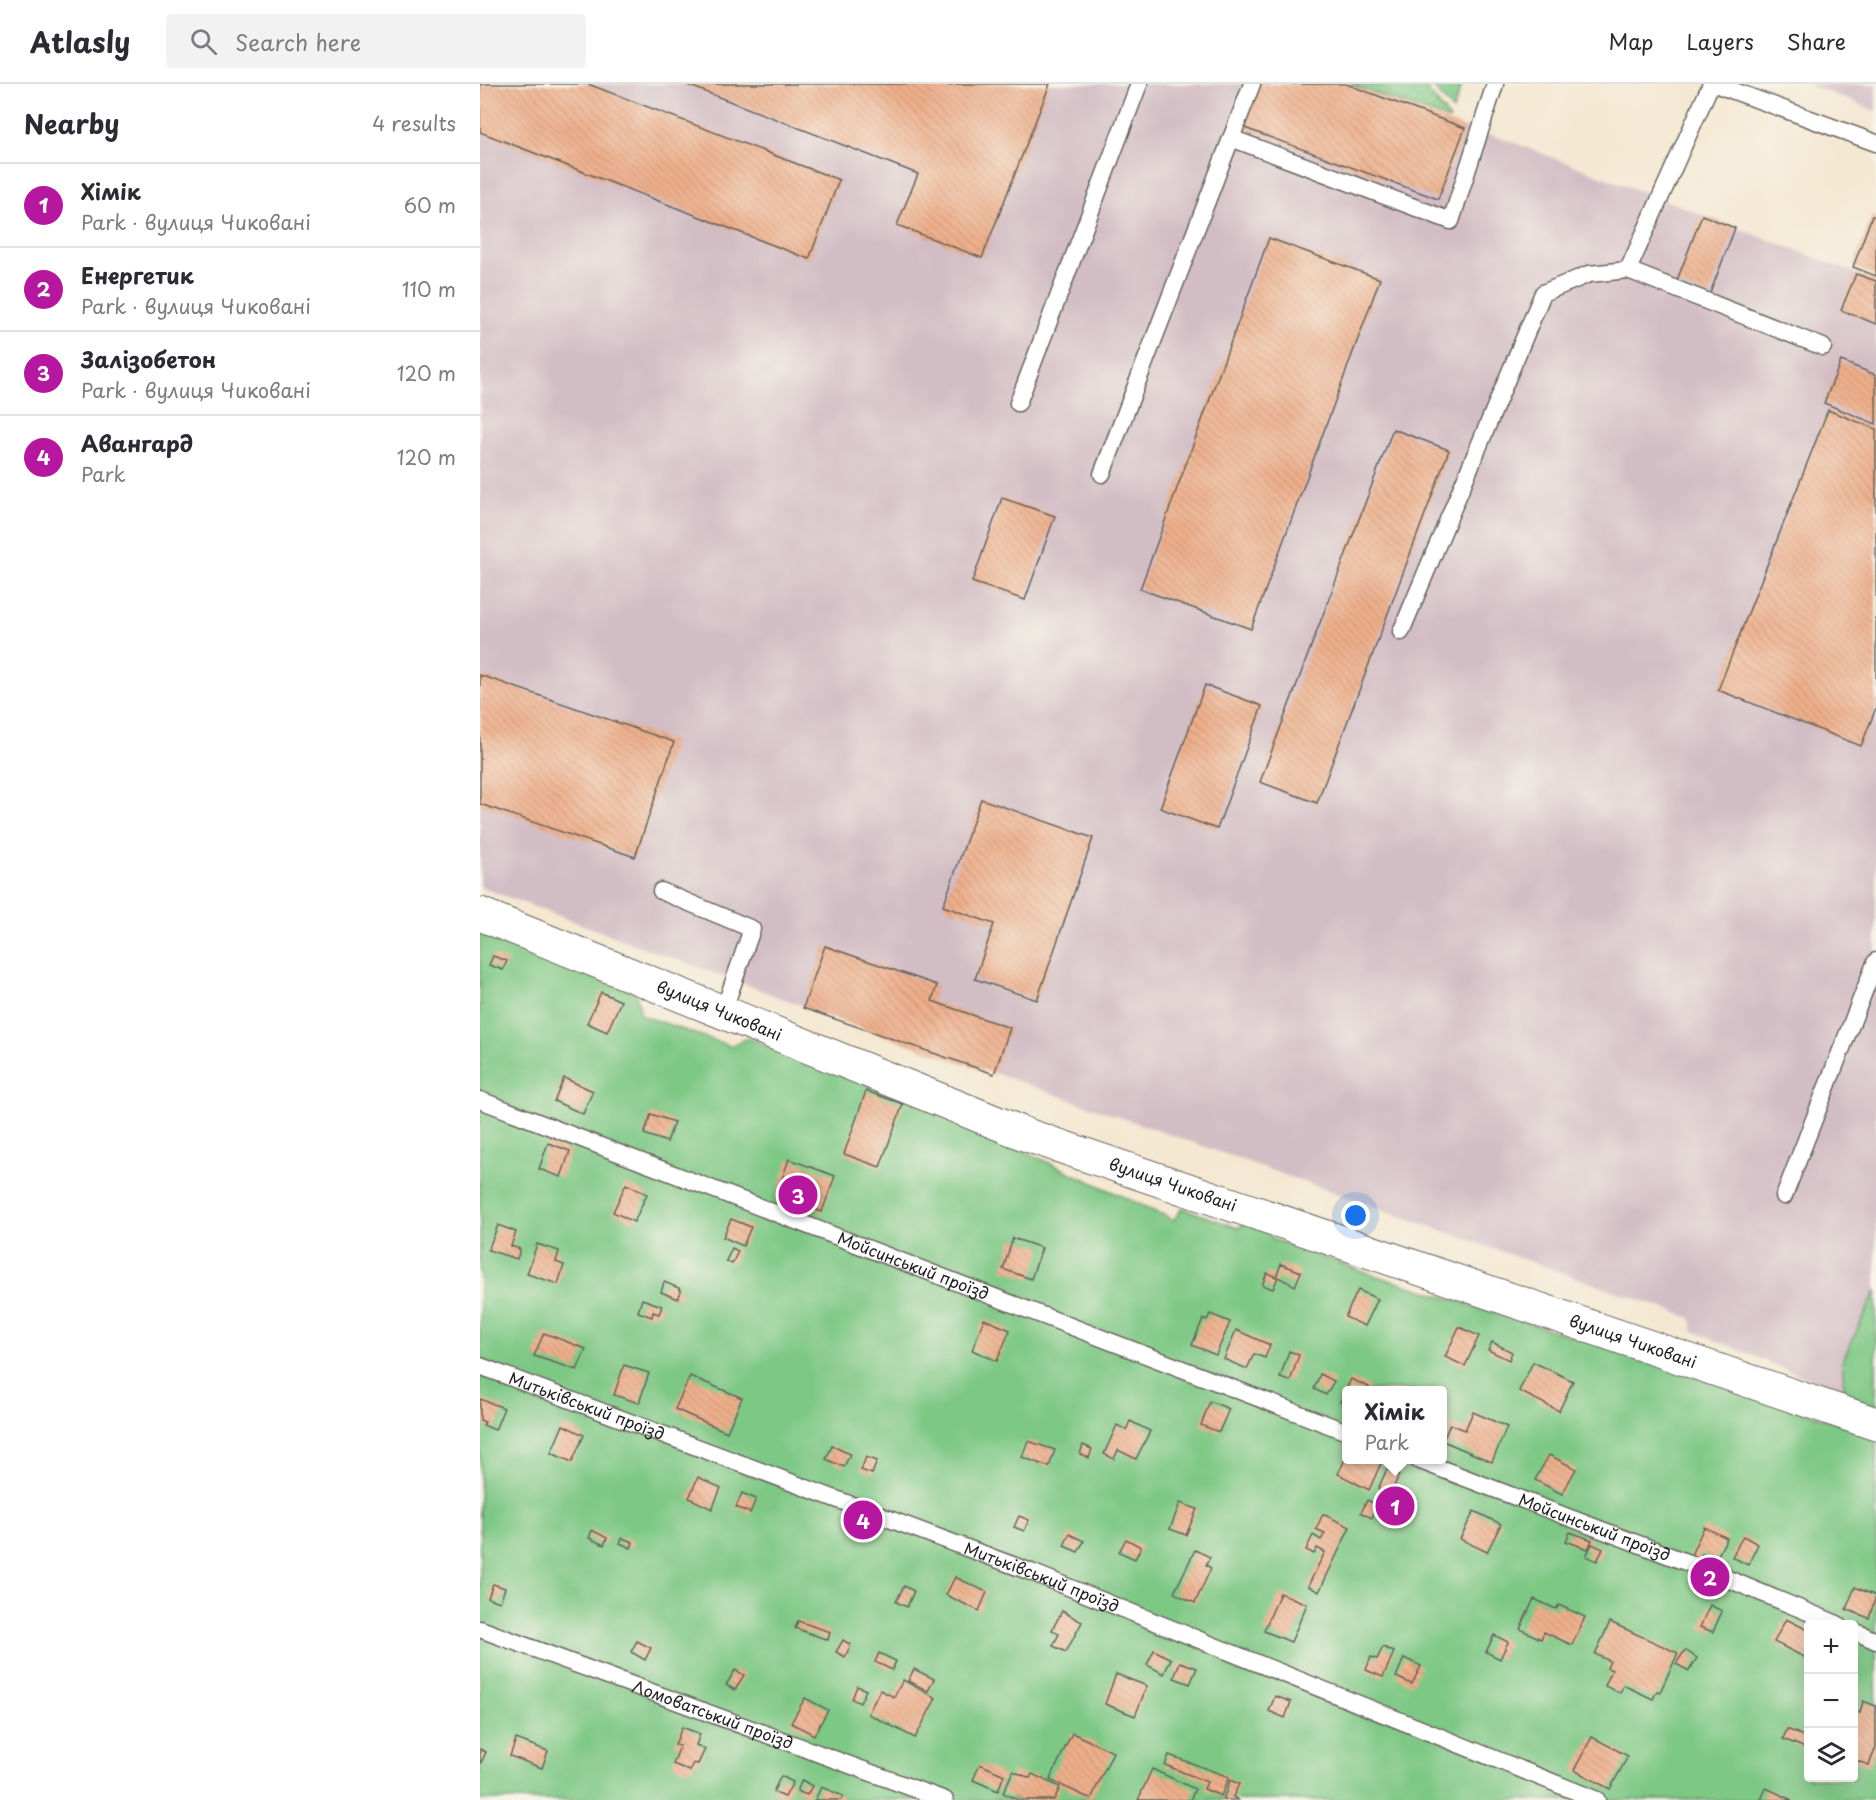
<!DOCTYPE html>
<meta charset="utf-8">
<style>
:root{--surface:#fff;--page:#f2f2f3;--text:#2b2b33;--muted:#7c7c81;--line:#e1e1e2;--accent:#b5179e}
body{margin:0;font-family:"Playpen Sans",sans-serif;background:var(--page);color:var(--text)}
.controls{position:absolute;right:18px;bottom:18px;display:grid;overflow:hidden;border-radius:6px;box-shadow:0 6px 24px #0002}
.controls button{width:54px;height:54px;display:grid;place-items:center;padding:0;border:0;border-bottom:2px solid var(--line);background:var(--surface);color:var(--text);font:30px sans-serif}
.you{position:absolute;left:876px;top:1132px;width:21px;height:21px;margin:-15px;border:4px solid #fff;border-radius:50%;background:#1a73e8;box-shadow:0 0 0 9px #1a73e833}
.badge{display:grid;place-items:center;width:39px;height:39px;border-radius:50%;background:var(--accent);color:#fff;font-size:20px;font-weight:700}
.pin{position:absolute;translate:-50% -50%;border:3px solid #fff;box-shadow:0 2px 6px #0006}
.popup{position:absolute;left:862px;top:1302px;width:105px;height:78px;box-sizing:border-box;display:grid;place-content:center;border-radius:6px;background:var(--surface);filter:drop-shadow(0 2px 4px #0005);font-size:20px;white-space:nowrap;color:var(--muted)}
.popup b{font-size:22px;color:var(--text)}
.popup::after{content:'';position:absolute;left:50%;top:100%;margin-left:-12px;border:12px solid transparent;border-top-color:var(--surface)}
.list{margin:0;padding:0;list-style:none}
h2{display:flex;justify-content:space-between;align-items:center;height:78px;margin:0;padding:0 24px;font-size:26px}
h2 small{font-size:20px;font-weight:400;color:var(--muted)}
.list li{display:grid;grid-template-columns:39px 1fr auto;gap:18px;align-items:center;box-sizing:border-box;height:84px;padding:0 24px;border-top:2px solid var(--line)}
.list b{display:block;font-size:22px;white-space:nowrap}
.list p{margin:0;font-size:20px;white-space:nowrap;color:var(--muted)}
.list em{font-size:20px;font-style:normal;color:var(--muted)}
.icon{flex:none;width:33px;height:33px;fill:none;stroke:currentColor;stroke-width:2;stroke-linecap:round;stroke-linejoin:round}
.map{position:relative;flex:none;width:1396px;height:1716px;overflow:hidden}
header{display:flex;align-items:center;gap:36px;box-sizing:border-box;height:84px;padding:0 30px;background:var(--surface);border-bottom:2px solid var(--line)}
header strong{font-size:28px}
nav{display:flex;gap:33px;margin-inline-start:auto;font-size:21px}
.search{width:420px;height:54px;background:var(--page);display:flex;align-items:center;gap:15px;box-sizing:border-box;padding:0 21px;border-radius:6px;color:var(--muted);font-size:22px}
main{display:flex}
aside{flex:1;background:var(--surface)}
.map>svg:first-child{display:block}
</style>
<header>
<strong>Atlasly</strong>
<div class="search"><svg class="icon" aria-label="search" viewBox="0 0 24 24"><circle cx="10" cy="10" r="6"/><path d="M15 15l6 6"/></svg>Search here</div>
<nav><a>Map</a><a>Layers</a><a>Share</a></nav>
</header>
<main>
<aside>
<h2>Nearby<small>4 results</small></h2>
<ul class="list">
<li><span class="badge">1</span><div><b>Хімік</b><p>Park · вулиця Чиковані</p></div><em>60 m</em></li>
<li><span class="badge">2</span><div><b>Енергетик</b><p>Park · вулиця Чиковані</p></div><em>110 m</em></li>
<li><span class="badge">3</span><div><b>Залізобетон</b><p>Park · вулиця Чиковані</p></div><em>120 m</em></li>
<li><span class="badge">4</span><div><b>Авангард</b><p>Park</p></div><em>120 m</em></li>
</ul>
</aside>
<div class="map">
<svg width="1396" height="1716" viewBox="0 0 1396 1716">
<defs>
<pattern id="grass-dots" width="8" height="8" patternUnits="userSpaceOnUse" patternTransform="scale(1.5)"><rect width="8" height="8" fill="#7ec885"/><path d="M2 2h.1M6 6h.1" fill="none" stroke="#6cab72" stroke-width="1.8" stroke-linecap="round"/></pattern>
<pattern id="building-back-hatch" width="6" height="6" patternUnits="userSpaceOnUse" patternTransform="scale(1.5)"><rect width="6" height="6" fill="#eeaf8b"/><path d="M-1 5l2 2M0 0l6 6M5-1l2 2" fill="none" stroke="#cc9677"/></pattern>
</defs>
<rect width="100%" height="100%" fill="#f7f3e8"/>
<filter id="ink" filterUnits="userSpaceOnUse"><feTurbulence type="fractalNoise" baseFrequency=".0167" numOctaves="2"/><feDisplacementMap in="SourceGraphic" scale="12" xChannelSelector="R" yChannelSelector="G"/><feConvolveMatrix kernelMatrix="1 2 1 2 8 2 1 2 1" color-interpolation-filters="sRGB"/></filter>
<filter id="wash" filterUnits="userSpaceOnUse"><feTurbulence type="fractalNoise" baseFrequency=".008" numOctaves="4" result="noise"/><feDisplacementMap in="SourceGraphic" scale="24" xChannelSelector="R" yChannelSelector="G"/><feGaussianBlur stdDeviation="1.35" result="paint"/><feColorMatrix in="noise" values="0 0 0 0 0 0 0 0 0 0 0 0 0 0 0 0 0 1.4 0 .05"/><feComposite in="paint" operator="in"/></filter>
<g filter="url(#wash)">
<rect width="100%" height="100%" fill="#f4e8d2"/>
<g fill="#d2bdc5">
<polygon points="0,0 836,0 1027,56 1396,197 1396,1207 1362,1278 1365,1310 1213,1247 1211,1234 307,916 0,803"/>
<polygon points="1327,0 1396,0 1396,27"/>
</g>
<g fill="url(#grass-dots)" stroke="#4d7250" stroke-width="1.5">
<polygon points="869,0 943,0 970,35 967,35"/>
<polygon points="951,0 982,0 973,27"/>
</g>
<g fill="#7ec885" stroke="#4d7250" stroke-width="1.5" fill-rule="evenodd">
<path d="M0,848L156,909L161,931L250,962L267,954L434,1017L694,1136L702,1124L758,1144L766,1139L791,1149L792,1155L884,1188L1165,1275L1396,1352V1716H0ZM867,1306H963V1376H867ZM1328,1540H1374V1694H1328Z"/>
<polygon points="1396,1207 1396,1322 1365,1310 1362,1278"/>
</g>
<g id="blocks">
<g fill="url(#building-back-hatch)">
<polygon points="0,0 108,0 359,96 329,175 0,48"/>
<polygon points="205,0 465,0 471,2 472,0 570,0 502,174 417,141 438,90"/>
<polygon points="778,0 866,0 985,44 958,115 762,43"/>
<polygon points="1222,131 1255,144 1229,212 1196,199"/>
<polygon points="1392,132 1396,133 1396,192 1373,183"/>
<polygon points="789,154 900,195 771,545 660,505"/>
<polygon points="1376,190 1396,197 1396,240 1361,226"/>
<polygon points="1361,277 1396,291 1396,340 1344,319"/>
<polygon points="1348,326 1396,345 1396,624 1381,662 1238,606"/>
<polygon points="913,345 969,366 837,719 780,698"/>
<polygon points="522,414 575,432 545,516 492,498"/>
<polygon points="0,591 194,658 155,773 0,720"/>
<polygon points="725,601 782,622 737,745 680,724"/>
<polygon points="501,715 613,754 557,916 495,895 514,840 463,822"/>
<polygon points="345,862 457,901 452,917 530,944 514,990 323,924"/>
<polygon points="13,872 27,877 23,886 9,881"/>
<polygon points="121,908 141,917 127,948 107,939"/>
<polygon points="84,994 113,1007 103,1030 74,1017"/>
<polygon points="386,1007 423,1020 400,1083 364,1070"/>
<polygon points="171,1030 194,1038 187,1058 164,1050"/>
<polygon points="68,1059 90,1067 81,1093 59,1085"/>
<polygon points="309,1075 355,1092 342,1128 296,1112"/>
<polygon points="146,1100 167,1110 154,1138 133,1128"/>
<polygon points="251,1135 271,1143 263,1162 243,1153"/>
<polygon points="18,1141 36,1148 31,1162 40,1165 37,1175 8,1166"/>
<polygon points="533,1154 562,1164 551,1195 523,1185"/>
<polygon points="57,1160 79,1167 76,1178 84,1181 78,1200 47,1190"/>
<polygon points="252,1164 258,1167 252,1180 246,1177"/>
<polygon points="801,1180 821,1188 815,1202 798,1193 793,1205 782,1201 787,1189 796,1193"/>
<polygon points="184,1198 199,1204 201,1207 198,1215 181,1208"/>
<polygon points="878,1206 898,1215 885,1242 865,1233"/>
<polygon points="162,1215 182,1222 179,1230 173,1228 172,1233 158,1228"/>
<polygon points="730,1230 750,1238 736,1271 712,1261 723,1235 727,1236"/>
<polygon points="504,1235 530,1246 517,1277 492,1266"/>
<polygon points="979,1243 999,1252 985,1282 965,1273"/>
<polygon points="756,1246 790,1261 785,1274 774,1270 767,1285 744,1275"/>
<polygon points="64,1249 106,1265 97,1286 54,1272"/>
<polygon points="1012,1258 1032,1268 1029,1276 1008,1266"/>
<polygon points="809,1267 819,1271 810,1297 800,1294"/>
<polygon points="1053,1278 1093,1297 1079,1327 1039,1307"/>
<polygon points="144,1281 169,1289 159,1319 134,1311"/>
<polygon points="840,1290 854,1297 846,1311 834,1305"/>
<polygon points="210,1292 262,1314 247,1348 195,1325"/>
<polygon points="871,1295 889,1303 888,1306 867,1306 867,1321 860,1318"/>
<polygon points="0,1315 24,1324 15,1346 3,1341 5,1338 0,1336"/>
<polygon points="730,1317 749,1325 739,1348 721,1341"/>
<polygon points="993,1328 1027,1343 1012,1378 963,1357 970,1340 985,1346"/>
<polygon points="650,1337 670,1347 656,1375 638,1366 634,1375 624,1370 637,1341 646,1346"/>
<polygon points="83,1341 104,1351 92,1378 71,1369"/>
<polygon points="548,1357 575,1366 569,1383 542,1373"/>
<polygon points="603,1361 612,1365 609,1374 600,1370"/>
<polygon points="352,1362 370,1370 364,1383 346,1375"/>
<polygon points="867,1371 867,1376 902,1377 889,1406 858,1390"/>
<polygon points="1069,1371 1096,1385 1082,1410 1055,1396"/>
<polygon points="386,1373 397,1377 392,1390 381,1386"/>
<polygon points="907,1385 919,1391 910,1411 898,1405"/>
<polygon points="218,1393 241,1404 232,1425 209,1414"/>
<polygon points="262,1409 276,1415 270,1429 256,1423"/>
<polygon points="887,1416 897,1421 892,1434 881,1429"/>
<polygon points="700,1419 717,1425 706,1451 690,1445"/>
<polygon points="994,1427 1021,1440 1007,1468 980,1455"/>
<polygon points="843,1430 870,1443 839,1508 828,1502 845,1468 837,1464 834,1470 826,1466 833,1451 841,1456 845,1449 836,1445"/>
<polygon points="539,1432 549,1436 544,1447 534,1443"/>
<polygon points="1224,1443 1247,1454 1235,1477 1222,1470 1218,1478 1210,1473"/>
<polygon points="112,1446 127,1454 124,1461 109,1454"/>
<polygon points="1090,1448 1112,1456 1108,1465 1086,1457"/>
<polygon points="589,1450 604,1457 598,1468 584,1462"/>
<polygon points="1263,1452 1278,1460 1268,1481 1252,1473"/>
<polygon points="142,1454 153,1458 151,1464 140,1459"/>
<polygon points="646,1455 661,1463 655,1475 639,1468"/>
<polygon points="1112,1460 1123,1465 1117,1477 1106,1472"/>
<polygon points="715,1466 730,1473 726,1481 731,1484 715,1519 694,1509"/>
<polygon points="475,1493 507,1508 499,1527 466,1511"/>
<polygon points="13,1500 25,1504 20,1518 8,1514"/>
<polygon points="424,1502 434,1507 427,1523 416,1518"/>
<polygon points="1375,1503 1396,1512 1389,1534 1366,1525"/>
<polygon points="800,1509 827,1520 811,1558 784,1547"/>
<polygon points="1054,1515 1076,1525 1079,1521 1105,1533 1092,1561 1064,1548 1061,1555 1040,1545"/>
<polygon points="1230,1521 1242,1527 1233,1548 1220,1543"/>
<polygon points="582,1527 602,1538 586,1568 573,1562 579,1550 572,1546"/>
<polygon points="1306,1535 1328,1546 1328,1575 1294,1558"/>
<polygon points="318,1537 350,1548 348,1556 315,1544"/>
<polygon points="1130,1538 1198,1569 1180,1608 1177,1607 1173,1615 1143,1601 1140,1609 1125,1602 1132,1586 1127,1584 1130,1577 1115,1570"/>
<polygon points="1014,1551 1028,1558 1020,1575 1006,1568"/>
<polygon points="363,1556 371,1561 365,1573 356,1568"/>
<polygon points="157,1557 171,1564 165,1576 151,1568"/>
<polygon points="903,1563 914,1568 903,1593 886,1586 891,1573 897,1575"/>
<polygon points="674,1566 691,1575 684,1590 667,1581"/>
<polygon points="1205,1566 1217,1574 1209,1587 1196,1580"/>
<polygon points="399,1569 416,1577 412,1586 395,1578"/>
<polygon points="924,1574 941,1582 932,1600 916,1593"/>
<polygon points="700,1578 717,1584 710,1600 694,1594"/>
<polygon points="434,1585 454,1595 448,1607 428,1597"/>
<polygon points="255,1586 264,1591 255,1606 246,1601"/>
<polygon points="636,1590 667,1602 655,1632 625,1620"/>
<polygon points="423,1596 456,1614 435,1654 388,1630 400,1606 414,1613"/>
<polygon points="377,1602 386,1606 380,1619 372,1615"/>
<polygon points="795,1612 811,1618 805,1634 789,1627"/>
<polygon points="325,1614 348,1626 334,1651 311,1639"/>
<polygon points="1383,1617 1396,1622 1396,1663 1389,1681 1374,1676 1374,1627 1380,1629"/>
<polygon points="202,1643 220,1650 216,1661 225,1665 218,1680 214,1679 210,1687 193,1680 200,1662 195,1661"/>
<polygon points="1307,1645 1328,1654 1328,1665 1303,1655"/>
<polygon points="592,1649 633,1668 611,1715 570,1696"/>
<polygon points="1112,1653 1148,1672 1130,1705 1094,1686"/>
<polygon points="36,1655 68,1667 62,1684 30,1672"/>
<polygon points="0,1665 6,1668 0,1681"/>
<polygon points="689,1671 749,1693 741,1712 724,1705 727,1698 685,1681"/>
<polygon points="500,1680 524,1691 518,1707 493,1696"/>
<polygon points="672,1685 715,1705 710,1716 658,1716"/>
<polygon points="533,1687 550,1694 552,1690 580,1703 574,1716 538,1716 523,1709"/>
<polygon points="301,1692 313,1698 305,1713 293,1708"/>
<polygon points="322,1696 332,1702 327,1711 317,1707"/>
<polygon points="750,1696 759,1700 753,1713 758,1716 743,1716"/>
<polygon points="341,1703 363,1712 361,1716 335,1716"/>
<polygon points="1286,1704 1312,1716 1281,1716"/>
</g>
</g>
</g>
<g filter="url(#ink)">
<use href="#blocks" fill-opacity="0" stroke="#68635c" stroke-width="1.5"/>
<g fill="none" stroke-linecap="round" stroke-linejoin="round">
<defs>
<g id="service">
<polyline points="1235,0 1396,59"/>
<polyline points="751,54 971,137 1015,0"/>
<polyline points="1148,186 1343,263"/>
<polyline points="538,319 659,0"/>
<polyline points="622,390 772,0"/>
<polyline points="921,548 1063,209 1109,190 1148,186 1231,0"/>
<polyline points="181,807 272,845 243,928"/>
<path id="s1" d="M0,1016L867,1348"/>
<polyline points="1304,1112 1396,877"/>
<path id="s2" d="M0,1282L551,1488L1117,1716"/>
<path id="s3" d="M938,1376L1219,1483L1357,1540"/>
<path id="s4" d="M0,1545L465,1716"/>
<polyline points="1374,1547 1396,1557"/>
</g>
<g id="minor">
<path id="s5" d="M0,830L547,1051L1396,1340"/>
</g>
</defs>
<use href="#service" stroke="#68635c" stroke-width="19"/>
<use href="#minor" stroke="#68635c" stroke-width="35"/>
<use href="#service" stroke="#fff" stroke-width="16"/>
<use href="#minor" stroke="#fff" stroke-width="33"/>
</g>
</g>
<g text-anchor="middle" stroke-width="4.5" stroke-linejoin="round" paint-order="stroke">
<g font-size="16" fill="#1c1c1c" stroke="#f7f3e8">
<text dy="6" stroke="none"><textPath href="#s5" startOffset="258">вулиця Чиковані</textPath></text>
<text dy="6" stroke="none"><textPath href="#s5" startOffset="744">вулиця Чиковані</textPath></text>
<text dy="6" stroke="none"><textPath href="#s1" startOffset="464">Мойсинський проїзд</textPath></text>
<text dy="6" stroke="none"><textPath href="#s5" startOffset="1230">вулиця Чиковані</textPath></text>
<text dy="6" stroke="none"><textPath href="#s2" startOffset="114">Митьківський проїзд</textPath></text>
<text dy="6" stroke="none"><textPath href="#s3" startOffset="189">Мойсинський проїзд</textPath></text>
<text dy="6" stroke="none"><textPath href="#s2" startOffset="600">Митьківський проїзд</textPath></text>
<text dy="6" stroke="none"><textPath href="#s4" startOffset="248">Ломоватський проїзд</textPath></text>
</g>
</g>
</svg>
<div class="controls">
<button>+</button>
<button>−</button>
<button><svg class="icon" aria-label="layers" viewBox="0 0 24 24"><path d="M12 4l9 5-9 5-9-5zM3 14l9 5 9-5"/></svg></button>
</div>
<div class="you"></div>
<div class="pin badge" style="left:915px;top:1422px">1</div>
<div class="popup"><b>Хімік</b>Park</div>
<div class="pin badge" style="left:1230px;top:1493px">2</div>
<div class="pin badge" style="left:318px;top:1111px">3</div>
<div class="pin badge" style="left:383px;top:1436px">4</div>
</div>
</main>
